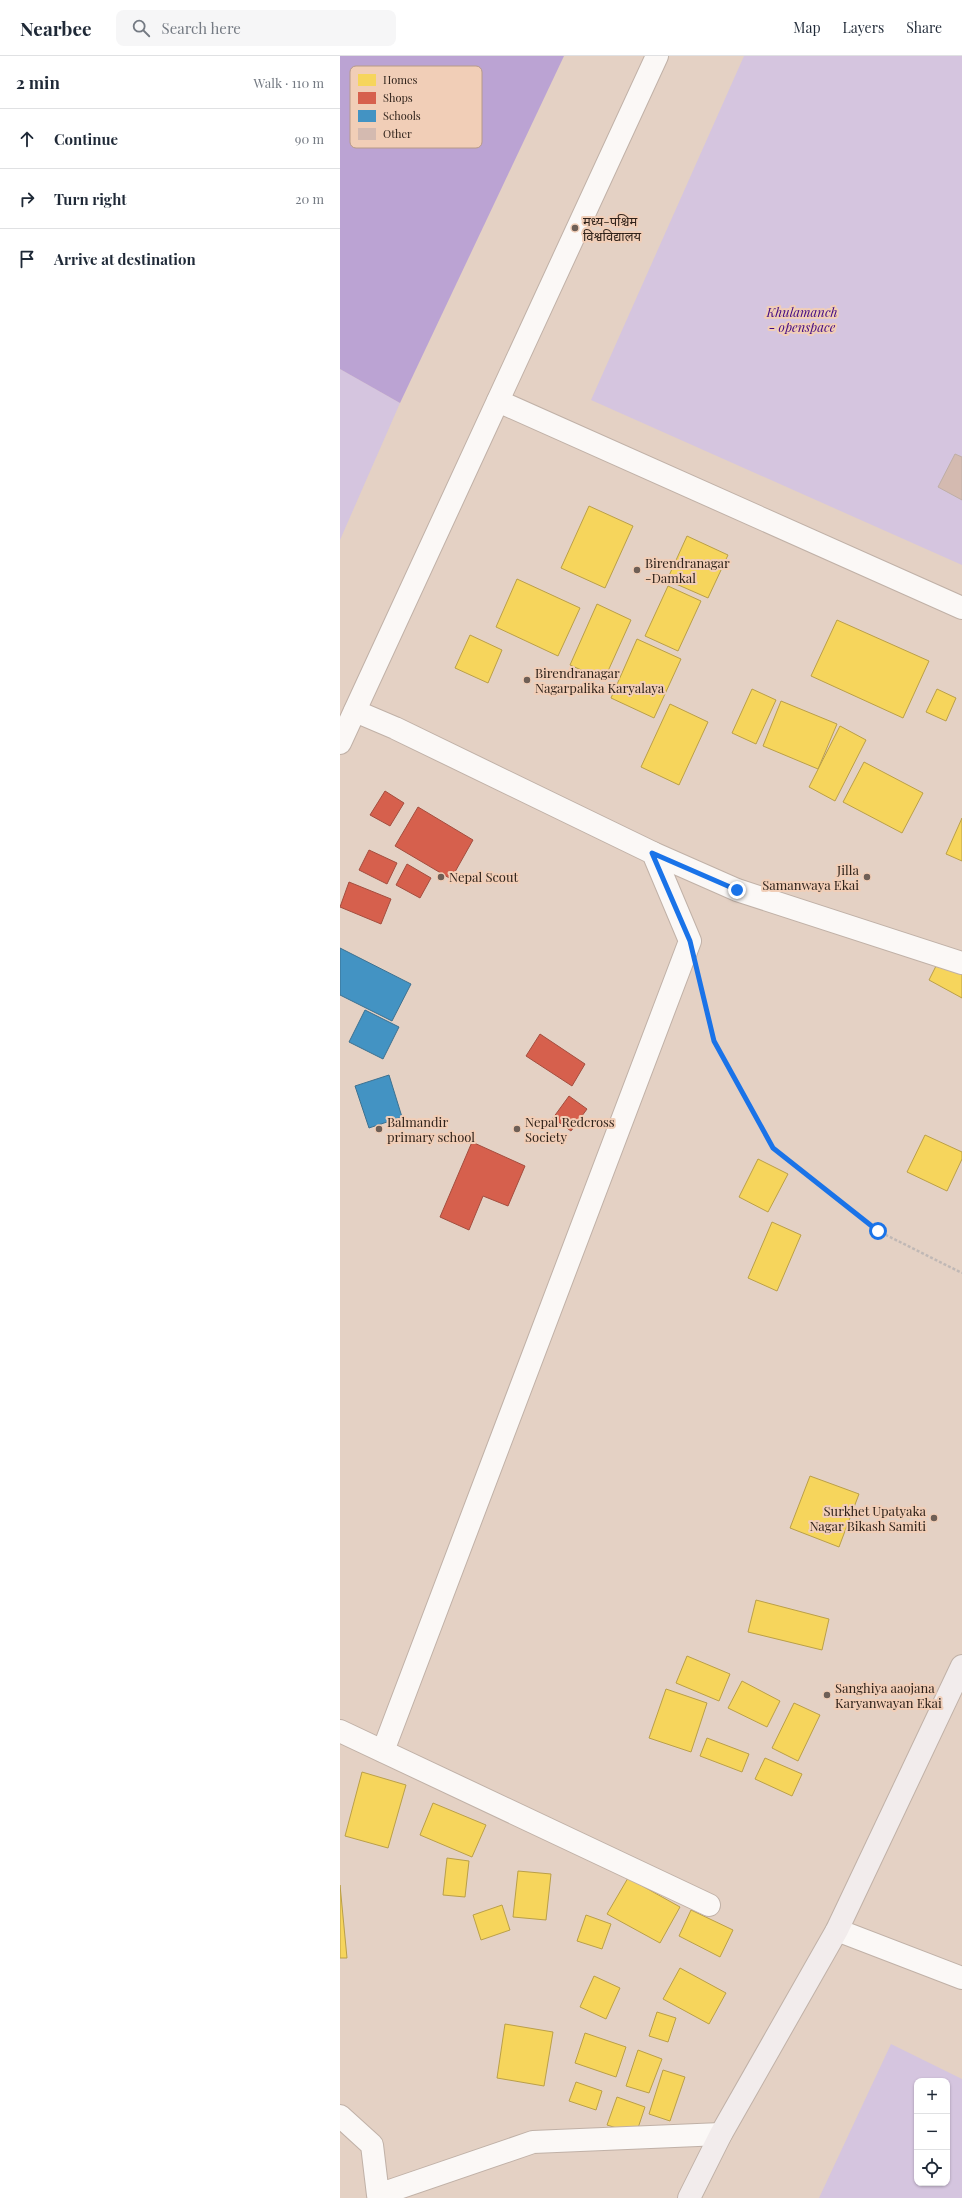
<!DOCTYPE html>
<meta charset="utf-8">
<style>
:root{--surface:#fff;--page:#f6f6f7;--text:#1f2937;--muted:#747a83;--line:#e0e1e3}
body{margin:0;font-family:"Playfair Display","Noto Sans Devanagari",serif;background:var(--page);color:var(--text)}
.controls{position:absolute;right:12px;bottom:12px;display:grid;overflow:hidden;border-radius:8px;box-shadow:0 1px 3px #0004}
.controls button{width:36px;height:36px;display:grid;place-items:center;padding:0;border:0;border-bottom:1px solid var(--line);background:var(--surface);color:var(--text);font:20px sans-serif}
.stop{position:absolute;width:12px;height:12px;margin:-9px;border:3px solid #1a73e8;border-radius:50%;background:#fff}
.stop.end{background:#1a73e8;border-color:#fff;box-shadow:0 1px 4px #0008}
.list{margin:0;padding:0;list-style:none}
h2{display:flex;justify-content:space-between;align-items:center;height:52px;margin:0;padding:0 16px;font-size:17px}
h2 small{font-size:13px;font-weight:400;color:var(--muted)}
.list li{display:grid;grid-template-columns:26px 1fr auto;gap:12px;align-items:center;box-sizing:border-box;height:60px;padding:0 16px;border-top:1px solid var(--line)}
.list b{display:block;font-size:15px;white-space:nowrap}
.list em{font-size:13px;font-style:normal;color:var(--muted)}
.icon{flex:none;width:22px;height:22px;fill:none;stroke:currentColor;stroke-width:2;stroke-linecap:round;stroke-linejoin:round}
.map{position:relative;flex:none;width:622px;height:2142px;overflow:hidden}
header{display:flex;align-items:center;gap:24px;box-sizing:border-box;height:56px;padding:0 20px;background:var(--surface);border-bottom:1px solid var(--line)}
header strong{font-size:19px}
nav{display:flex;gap:22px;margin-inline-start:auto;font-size:14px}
.search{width:280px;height:36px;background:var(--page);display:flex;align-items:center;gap:10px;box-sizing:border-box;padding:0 14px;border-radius:8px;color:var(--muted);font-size:15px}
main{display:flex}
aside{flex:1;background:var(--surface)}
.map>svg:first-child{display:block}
</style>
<header>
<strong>Nearbee</strong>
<div class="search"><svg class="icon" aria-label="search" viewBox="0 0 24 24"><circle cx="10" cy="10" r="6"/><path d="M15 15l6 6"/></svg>Search here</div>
<nav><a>Map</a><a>Layers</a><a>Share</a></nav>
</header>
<main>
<aside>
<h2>2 min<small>Walk · 110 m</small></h2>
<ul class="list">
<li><svg class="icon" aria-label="ahead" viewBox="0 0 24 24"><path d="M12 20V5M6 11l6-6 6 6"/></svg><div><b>Continue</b></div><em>90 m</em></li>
<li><svg class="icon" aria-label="right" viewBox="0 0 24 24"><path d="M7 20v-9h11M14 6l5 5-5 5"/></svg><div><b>Turn right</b></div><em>20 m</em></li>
<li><svg class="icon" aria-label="arrive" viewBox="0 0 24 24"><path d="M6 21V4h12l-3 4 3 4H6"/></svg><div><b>Arrive at destination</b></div></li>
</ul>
</aside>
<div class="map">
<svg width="622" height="2142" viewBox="0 0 622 2142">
<rect width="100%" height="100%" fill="#e4d1c4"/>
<g fill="#d5c5df" fill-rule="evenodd">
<polygon points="404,0 622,0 622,509 251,344"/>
<polygon points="0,313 60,347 0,484"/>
<path d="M551,1988L622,2023V2142H479ZM577,2025H607V2127H577Z"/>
</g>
<polygon fill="#bba3d3" points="0,0 224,0 60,347 0,313"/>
<g fill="#f6d55c" stroke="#ba9f48">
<polygon points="249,450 293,470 265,532 221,512"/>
<polygon points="347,480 388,499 368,542 327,524"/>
<polygon points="177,523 240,552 218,600 156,571"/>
<polygon points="328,530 361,545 338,595 305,580"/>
<polygon points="257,548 291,564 264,624 230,609"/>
<polygon points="497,564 589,605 563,662 471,620"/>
<polygon points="130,579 162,594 148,627 115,612"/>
<polygon points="297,583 341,603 314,662 271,642"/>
<polygon points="412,633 436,644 416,688 392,677"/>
<polygon points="597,633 616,642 606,665 586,656"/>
<polygon points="441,645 497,668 478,713 423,690"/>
<polygon points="330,648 368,666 339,729 301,711"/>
<polygon points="500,670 526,684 495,745 469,731"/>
<polygon points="524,706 583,737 562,777 503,746"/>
<polygon points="622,762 622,805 606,798"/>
<polygon points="600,902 622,914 622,942 589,924"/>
<polygon points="585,1079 622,1096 622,1103 607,1135 567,1116"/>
<polygon points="418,1103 448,1118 428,1156 399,1141"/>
<polygon points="432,1166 461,1179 437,1235 408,1222"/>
<polygon points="470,1420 519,1438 499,1491 450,1472"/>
<polygon points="416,1544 489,1563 482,1594 408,1576"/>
<polygon points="347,1600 390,1618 379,1645 336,1627"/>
<polygon points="402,1625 440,1645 427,1671 388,1652"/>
<polygon points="326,1633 367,1647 351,1696 309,1682"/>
<polygon points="454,1647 480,1659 458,1705 432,1692"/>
<polygon points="367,1682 409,1698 402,1716 360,1700"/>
<polygon points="425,1702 462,1718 452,1740 415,1723"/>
<polygon points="22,1716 66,1729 48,1792 5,1780"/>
<polygon points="93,1747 146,1769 132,1801 80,1779"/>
<polygon points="107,1802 129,1805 125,1841 103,1839"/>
<polygon points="178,1815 211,1818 206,1864 173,1861"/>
<polygon points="288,1822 340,1851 320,1887 267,1858"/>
<polygon points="0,1829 7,1902 0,1902"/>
<polygon points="162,1849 170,1874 141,1884 133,1859"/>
<polygon points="351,1854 393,1874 380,1901 339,1880"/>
<polygon points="246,1859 271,1868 262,1893 237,1885"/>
<polygon points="340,1912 386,1937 369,1968 323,1943"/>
<polygon points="254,1920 280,1932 266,1963 240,1951"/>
<polygon points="317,1956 336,1962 328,1986 309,1980"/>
<polygon points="165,1968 213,1976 204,2030 157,2022"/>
<polygon points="245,1977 286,1991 276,2021 235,2007"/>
<polygon points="298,1994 322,2003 309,2037 286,2030"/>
<polygon points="323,2014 345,2021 330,2065 309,2058"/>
<polygon points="236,2026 262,2035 256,2054 229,2045"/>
<polygon points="277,2041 305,2051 296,2078 267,2069"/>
</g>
<g fill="#d6604d" stroke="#a44d3e">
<polygon points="45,735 64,747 50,770 30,759"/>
<polygon points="78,751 133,784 111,823 55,790"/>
<polygon points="29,794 57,807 47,828 19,814"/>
<polygon points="67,808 91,822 80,842 56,829"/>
<polygon points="9,826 51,843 41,868 0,851"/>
<polygon points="200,978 245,1008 232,1030 186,1000"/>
<polygon points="229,1040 247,1053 231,1075 213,1062"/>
<polygon points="132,1086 185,1110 168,1150 143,1140 129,1174 100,1161"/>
</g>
<g fill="#4393c3" stroke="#3d7190">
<polygon points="0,892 71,928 52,965 0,939"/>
<polygon points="25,954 59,971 43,1003 9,986"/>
<polygon points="49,1019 62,1061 29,1072 15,1030"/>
</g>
<polygon fill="#d4bab0" stroke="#beaea6" points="615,398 622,401 622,444 598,431"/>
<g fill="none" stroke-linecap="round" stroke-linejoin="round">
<defs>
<g id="street">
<polyline points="158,345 622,552"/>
<polyline points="15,655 55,672 313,797 350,885 43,1695"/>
<polyline points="0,687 317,0"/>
<polyline points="313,797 397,834 622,907"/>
<polyline points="0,1675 369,1849"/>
<polyline points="497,1874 622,1922"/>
<polyline points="0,2060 32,2089 38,2139 193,2086 381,2078"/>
</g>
<polyline id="secondary" points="349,2142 381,2078 497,1874 622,1610"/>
</defs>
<use href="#street" stroke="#c0b1a7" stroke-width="24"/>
<use href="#secondary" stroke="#c0b1a7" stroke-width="24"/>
<polyline stroke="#c0b8b5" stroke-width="2.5" stroke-dasharray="3 2" stroke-linecap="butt" points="362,936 373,985 433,1092 538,1175 622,1217"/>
<use href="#street" stroke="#fbf8f6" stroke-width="22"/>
<use href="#secondary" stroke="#f2ecec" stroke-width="22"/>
</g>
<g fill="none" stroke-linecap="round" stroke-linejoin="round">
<polyline stroke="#1a73e8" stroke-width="5" points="397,834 312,797 350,885 374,985 433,1092 538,1175"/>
</g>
<g fill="#6e5f56" stroke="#f1ceb7" stroke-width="1.5">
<circle cx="235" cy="172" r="4"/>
<circle cx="297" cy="514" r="4"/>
<circle cx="187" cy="624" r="4"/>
<circle cx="101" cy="821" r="4"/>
<circle cx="527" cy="821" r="4"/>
<circle cx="39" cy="1073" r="4"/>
<circle cx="177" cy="1073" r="4"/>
<circle cx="594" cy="1462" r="4"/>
<circle cx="487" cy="1639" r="4"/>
</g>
<g text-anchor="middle" stroke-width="4" stroke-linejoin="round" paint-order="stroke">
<g font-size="13" fill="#2f221a" stroke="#f1ceb7" text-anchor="start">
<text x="243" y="170">मध्य-पश्चिम<tspan x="243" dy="15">विश्वविद्यालय</tspan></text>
<text x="305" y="512">Birendranagar<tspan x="305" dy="15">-Damkal</tspan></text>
<text x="195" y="622">Birendranagar<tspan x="195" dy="15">Nagarpalika Karyalaya</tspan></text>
<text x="519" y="819" text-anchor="end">Jilla<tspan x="519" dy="15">Samanwaya Ekai</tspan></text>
<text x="109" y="826">Nepal Scout</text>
<text x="47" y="1071">Balmandir<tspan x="47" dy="15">primary school</tspan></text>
<text x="185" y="1071">Nepal Redcross<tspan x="185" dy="15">Society</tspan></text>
<text x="586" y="1460" text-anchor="end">Surkhet Upatyaka<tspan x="586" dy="15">Nagar Bikash Samiti</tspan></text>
<text x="495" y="1637">Sanghiya aaojana<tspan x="495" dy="15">Karyanwayan Ekai</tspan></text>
</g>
<g font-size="13" font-style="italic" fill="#420a83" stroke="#f1ceb7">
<text x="462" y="261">Khulamanch<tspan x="462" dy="15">- openspace</tspan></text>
</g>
</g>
<rect x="10" y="10" width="132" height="82" rx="6" fill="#f1ceb7" stroke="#b79a88" stroke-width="1"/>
<rect x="18" y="18" width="18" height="12" fill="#f6d55c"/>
<rect x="18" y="36" width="18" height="12" fill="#d6604d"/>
<rect x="18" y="54" width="18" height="12" fill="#4393c3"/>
<rect x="18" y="72" width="18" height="12" fill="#d4bab0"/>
<g font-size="11" fill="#2f221a">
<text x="43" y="28">Homes</text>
<text x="43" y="46">Shops</text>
<text x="43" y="64">Schools</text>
<text x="43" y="82">Other</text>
</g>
</svg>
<div class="controls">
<button>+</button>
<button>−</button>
<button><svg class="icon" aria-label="locate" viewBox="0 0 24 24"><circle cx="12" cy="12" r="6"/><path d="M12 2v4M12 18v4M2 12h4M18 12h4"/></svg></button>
</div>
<div class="stop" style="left:538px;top:1175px"></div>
<div class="stop end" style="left:397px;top:834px"></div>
</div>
</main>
